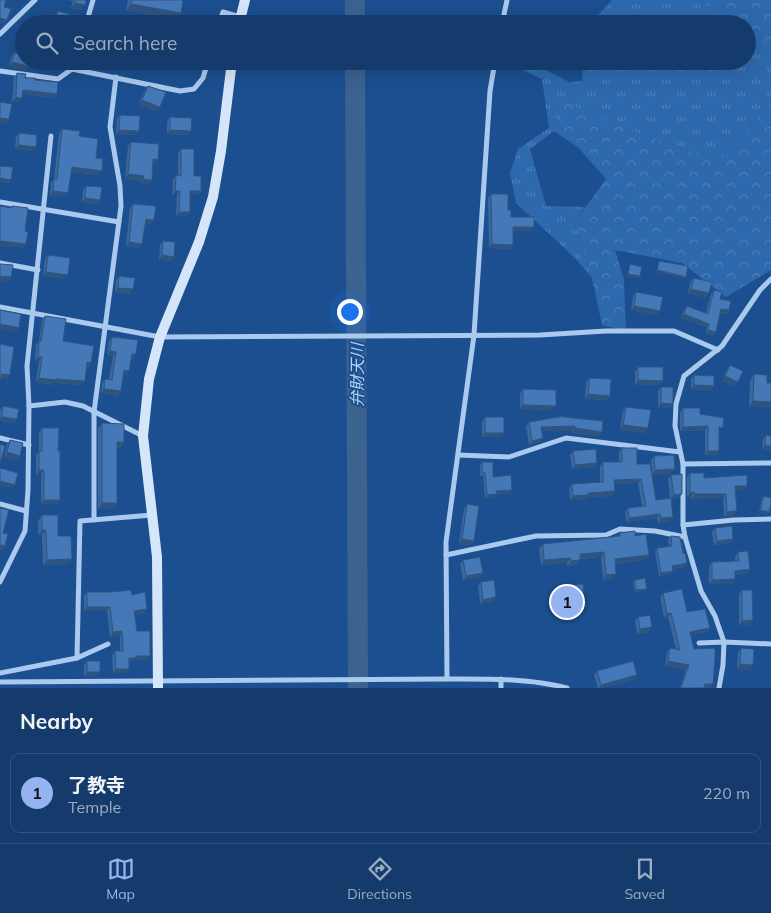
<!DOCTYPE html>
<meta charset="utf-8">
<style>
:root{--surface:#143b6b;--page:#1d4271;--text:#f1f3f6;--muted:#9dadc1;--line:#33557e;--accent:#95b2f1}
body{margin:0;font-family:Mulish,"Noto Sans JP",sans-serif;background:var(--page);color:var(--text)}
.you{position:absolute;left:349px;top:311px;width:18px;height:18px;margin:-12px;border:4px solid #fff;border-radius:50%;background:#1a73e8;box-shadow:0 0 0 8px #1a73e833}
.badge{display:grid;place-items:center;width:32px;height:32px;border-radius:50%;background:var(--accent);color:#111;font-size:16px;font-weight:700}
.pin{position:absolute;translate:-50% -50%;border:2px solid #fff;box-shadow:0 1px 5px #0006}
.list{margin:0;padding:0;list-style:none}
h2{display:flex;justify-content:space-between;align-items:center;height:65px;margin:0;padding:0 20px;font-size:21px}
h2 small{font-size:16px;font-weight:400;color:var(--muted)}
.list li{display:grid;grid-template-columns:32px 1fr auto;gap:15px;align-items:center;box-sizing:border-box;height:80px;margin:0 10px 10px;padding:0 10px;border:1px solid var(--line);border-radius:10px}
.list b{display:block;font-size:19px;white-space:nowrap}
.list p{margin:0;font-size:16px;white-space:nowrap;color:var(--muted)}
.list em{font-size:16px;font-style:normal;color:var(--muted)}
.icon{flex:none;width:28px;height:28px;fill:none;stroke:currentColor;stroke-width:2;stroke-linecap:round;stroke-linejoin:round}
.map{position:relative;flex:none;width:771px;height:688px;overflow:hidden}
.search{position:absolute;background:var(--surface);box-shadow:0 5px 20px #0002;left:15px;right:15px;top:15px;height:55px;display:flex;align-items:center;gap:12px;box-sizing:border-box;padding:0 18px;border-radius:28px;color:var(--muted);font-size:19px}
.sheet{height:155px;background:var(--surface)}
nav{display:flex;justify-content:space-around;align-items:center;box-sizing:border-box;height:70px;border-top:1px solid var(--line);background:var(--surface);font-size:14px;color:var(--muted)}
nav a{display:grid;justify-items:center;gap:2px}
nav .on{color:var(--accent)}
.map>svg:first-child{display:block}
</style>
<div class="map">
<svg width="771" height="688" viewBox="0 0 771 688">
<defs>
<pattern id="grass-tufts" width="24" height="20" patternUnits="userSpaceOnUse" patternTransform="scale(1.25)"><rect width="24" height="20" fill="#2e69ad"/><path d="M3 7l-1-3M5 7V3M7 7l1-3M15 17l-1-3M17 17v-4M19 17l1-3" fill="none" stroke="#4d80b9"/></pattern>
<pattern id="forest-crowns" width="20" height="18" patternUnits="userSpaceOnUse" patternTransform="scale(1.25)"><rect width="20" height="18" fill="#2e69ad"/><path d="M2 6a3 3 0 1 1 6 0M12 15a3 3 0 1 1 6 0" fill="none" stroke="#4d80b9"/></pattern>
</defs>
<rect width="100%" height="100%" fill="#1b4f8f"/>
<g fill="url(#grass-tufts)">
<polygon points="612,0 702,0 730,24 590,24"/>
<polygon points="747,39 771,59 771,103 720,160 644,135 624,178 554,131 530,149 546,206 585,207 574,223 592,278 575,258 516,203 510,173 518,149 549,128 542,79 503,61 528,61 569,82 582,81 583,61 747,61"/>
</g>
<g fill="url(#forest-crowns)">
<polygon points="702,0 771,0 771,59 747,39 747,24 730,24"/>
<polygon points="560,100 635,132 720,160 771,103 771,270 726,297 682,263 615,250 624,279 626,331 602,325 592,278 574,223 606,179 555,121"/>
</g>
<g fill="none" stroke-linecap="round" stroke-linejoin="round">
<g stroke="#3c6290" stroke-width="20">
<polyline points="355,0 355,24"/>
<polyline points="355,61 358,688"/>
</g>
<g stroke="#a9c9ee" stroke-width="5">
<polyline points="86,24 93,0"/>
<polyline points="219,24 223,12 240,17"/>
<polyline points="502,24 507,0"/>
<polyline points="0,34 35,0"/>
<polyline points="72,69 74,61"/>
<polyline points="0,71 58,79 72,69 180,91 194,89 203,78 208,61"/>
<polyline points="0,202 119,222"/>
<polyline points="0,263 38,270"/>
<polyline points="0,307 160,337 540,335 606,331 674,331 718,350"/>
<polyline points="29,406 65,402 83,406 143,436"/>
<polyline points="0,438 29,445"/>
<polyline points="458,455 509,457 566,438 680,452"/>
<polyline points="683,464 771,463"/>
<polyline points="0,504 26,511"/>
<polyline points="94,520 94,412 121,206 120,186 110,127 116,77"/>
<polyline points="683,525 734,520 771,519"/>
<polyline points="446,555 536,536 606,535 620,529 655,531 685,537"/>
<polyline points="0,582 25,531 28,490 29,406 27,366 51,136"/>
<polyline points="699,643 724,642 771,644"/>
<polyline points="77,658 80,521 152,515"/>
<polyline points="0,673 77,658 108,644"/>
<polyline points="447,679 446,542 474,335 490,91 495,61"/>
<polyline points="501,679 501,688"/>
<path d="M0,682L447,679C487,679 528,678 567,688"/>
<polyline points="719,688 723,665 724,642 715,616 701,591 685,537 683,525 683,464 675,426 676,404 684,376 722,346 760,290 771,279"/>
</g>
<g stroke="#d6e6fa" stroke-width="10">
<polyline points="239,24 245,0"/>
<polyline points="158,688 157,557 143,436 149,379 160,337 199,242 213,197 221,151 232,61"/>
</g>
</g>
<g fill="#3a679d">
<polygon points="67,0 86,0 81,10 71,8 73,1"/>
<polygon points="128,0 183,0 181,13 176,20 126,10"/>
<polygon points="58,11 66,24 53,24 55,16"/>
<polygon points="14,53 28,66 24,70 9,66 11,57"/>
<polygon points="17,73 25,78 35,80 54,98 22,94 19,102 12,102 14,77"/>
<polygon points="148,86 157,111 139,104 145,90"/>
<polygon points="120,115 136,135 116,134 117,119"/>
<polygon points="170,117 191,131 188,135 167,134 167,122"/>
<polygon points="62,129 79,136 96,158 102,171 99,175 71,172 68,193 65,197 50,195 51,183 54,179 59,134"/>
<polygon points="19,133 33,151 15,149 16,137"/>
<polygon points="131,142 158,160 155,164 153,164 149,184 140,184 141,181 125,179 128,146"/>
<polygon points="181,149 201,191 198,195 190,195 187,216 176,216 177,195 172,195 173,180 176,175 178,176 178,153"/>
<polygon points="86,186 100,200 97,204 82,202 83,190"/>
<polygon points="491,194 508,210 511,217 531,231 513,231 510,249 489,248 488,198"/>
<polygon points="133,204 151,224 145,224 139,248 126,246 130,208"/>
<polygon points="163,241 171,261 159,260 160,245"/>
<polygon points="48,255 65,279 43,276 45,259"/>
<polygon points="119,276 130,294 115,292 116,280"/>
<polygon points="694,278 706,298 688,293 690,282"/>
<polygon points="714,290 729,310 727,314 720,313 716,332 714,336 706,334 707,327 681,318 684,310 687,306 706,313 711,294"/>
<polygon points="636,292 657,315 631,310 633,296"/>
<polygon points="45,316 63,341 91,363 88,367 87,367 82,385 54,383 52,385 36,382 39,361 35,361 36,345 39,341 42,320"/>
<polygon points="112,337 136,354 133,359 131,359 129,371 126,375 123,374 118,396 101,393 102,383 105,379 109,379 113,356 107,355 109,341"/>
<polygon points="730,365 735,386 722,381 727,370"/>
<polygon points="638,367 663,381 660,385 635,385 635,372"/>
<polygon points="754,374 767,383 749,407 750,381"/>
<polygon points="694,375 714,386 711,390 691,389 691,379"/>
<polygon points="590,378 610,396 606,400 585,399 586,382"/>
<polygon points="661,387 673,404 670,408 658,408 658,391"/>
<polygon points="523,389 553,410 520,409 520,394"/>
<polygon points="3,406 14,423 0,421 0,410"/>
<polygon points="626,407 645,433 620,430 623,411"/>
<polygon points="683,408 700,414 720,432 719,432 716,455 705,455 705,430 680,431 680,412"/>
<polygon points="485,417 504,433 501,437 482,437 482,422"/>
<polygon points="564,417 602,432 599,436 572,433 572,431 542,431 543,438 540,442 529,445 526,427 529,422"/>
<polygon points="102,423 124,442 120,448 117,448 117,503 113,509 98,509 98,429"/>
<polygon points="42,428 58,451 60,500 57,504 41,504 41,475 36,475 36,455 39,452 39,433"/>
<polygon points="766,435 771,450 762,449 763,439"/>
<polygon points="10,440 20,456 17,460 4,457 7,444"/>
<polygon points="622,448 637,464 656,500 670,498 668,479 671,475 679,498 671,499 670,521 658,523 657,518 626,522 625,512 628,508 642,506 638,483 615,484 615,491 612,496 587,497 585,500 570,500 569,488 572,484 600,482 600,467 603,462 619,462 619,452"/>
<polygon points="573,451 594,467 572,469 570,455"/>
<polygon points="654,456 672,473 652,475 651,460"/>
<polygon points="482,462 493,477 512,490 510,493 497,494 494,498 485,498 483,476 480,476 480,465"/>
<polygon points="690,473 704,478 747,486 744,490 735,490 734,516 724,517 723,498 691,499 691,497 687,497 687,477"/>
<polygon points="764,496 769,512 768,514 759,512 762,498"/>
<polygon points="467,504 471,545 459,544 464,509"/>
<polygon points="42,515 72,559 68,564 43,565 42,535 38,535 38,521"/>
<polygon points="715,528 733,539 730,543 714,545 712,532"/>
<polygon points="620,533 635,536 649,555 645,560 615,564 616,574 613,579 603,580 601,557 580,559 577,565 567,566 567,563 541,565 539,549 543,544 617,537"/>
<polygon points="671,536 683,553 687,563 685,567 672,569 673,571 670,574 659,576 655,552 657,548 669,546 668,539"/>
<polygon points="738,552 750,569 747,573 735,575 735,579 732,584 709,584 709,566 712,562 735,561 735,557"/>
<polygon points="463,560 480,577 463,580 460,564"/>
<polygon points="635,580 647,589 645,591 635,592 633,582"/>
<polygon points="481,582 496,597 493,602 480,604 478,586"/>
<polygon points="557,586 581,612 555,614 553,593"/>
<polygon points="742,590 753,620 750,625 739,625 739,594"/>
<polygon points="87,592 132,595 144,613 135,615 137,631 150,656 147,660 134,660 133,662 129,662 126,673 113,673 112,656 115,651 120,651 120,636 110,637 107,611 84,611 84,596"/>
<polygon points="663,593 687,612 710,628 707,632 691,635 694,649 710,688 680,688 686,669 665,666 667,652 670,648 676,649 668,617 664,618 660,597"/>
<polygon points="638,617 649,632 637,634 635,621"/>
<polygon points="741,648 750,670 737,669 738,652"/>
<polygon points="87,661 100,672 97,676 84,676 84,665"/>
<polygon points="597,671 634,679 602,688 598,688 594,675"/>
</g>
<g fill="#305480">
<polygon points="75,3 85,5 81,10 71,8"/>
<polygon points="131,4 181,13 176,20 126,10"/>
<polygon points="0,18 7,20 4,24 0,23"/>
<polygon points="109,61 159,61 161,62 156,70"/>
<polygon points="12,62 28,66 24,70 9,66"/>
<polygon points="23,90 57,94 54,98 20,94"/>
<polygon points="16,97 22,98 19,102 12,102"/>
<polygon points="142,100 160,107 157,111 139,104"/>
<polygon points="0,118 9,119 6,124 0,123"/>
<polygon points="119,130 139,131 136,135 116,134"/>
<polygon points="170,130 191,131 188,135 167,134"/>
<polygon points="18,145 36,147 33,151 15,149"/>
<polygon points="153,159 158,160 155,164 150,164"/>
<polygon points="72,167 102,171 99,175 69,172"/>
<polygon points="128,174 144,176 141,181 125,179"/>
<polygon points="0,178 11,180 9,184 0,182"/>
<polygon points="143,179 152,180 149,184 140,184"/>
<polygon points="53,191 68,193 65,197 50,195"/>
<polygon points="175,191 180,191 177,195 172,195"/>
<polygon points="190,191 201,191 198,195 187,195"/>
<polygon points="85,198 100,200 97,204 82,202"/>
<polygon points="179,212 190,212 187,216 176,216"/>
<polygon points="146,219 154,220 151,224 143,224"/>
<polygon points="513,227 534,227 531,231 510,232"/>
<polygon points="0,241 26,244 23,248 0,246"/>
<polygon points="129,242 142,244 139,248 126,246"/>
<polygon points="492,244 513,245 510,249 489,248"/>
<polygon points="162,255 174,257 171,261 159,260"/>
<polygon points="657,270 686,277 685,279 656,272"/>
<polygon points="46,272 68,275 65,279 43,276"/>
<polygon points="628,274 640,276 639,278 627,276"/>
<polygon points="0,276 11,277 8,282 0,281"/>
<polygon points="118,288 133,289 130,294 115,292"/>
<polygon points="691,289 709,293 706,298 688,293"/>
<polygon points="634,306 660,311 657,315 631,310"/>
<polygon points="721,309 729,310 727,314 719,312"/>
<polygon points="684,314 709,324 707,327 681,318"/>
<polygon points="0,324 19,328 16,332 0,329"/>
<polygon points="708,330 716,332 714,336 706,334"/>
<polygon points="110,351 116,352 113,356 107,355"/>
<polygon points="132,354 136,354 133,359 129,358"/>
<polygon points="38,357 42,357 39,361 35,361"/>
<polygon points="87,362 91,363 88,367 84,367"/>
<polygon points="124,370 129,371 126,375 121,374"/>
<polygon points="2,374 10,375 7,380 0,379"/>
<polygon points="725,376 738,382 735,386 722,381"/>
<polygon points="39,378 56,379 85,381 82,385 54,383 52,385 36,382"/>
<polygon points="638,380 663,381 660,385 635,385"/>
<polygon points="694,385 714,386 711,390 691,389"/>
<polygon points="104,389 121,391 118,396 101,393"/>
<polygon points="588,394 610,396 606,400 585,399"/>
<polygon points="753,401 771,402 771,408 749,407"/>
<polygon points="661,403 673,404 670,408 658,408"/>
<polygon points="523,405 556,406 553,410 520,409"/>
<polygon points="2,417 17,419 14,423 0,421 0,419"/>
<polygon points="623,425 648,428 645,433 620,430"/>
<polygon points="575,426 572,431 538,431 541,427"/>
<polygon points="708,426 705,430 680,431 683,427"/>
<polygon points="575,428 602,432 599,436 572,433"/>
<polygon points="485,433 504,433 501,437 482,437"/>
<polygon points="543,438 540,442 529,445 532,441"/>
<polygon points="117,442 124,442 120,448 113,448"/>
<polygon points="765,445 771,446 771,450 762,449"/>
<polygon points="708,451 719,451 716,455 705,455"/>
<polygon points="7,452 20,456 17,460 4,457"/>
<polygon points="597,463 594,467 572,469 575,465"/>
<polygon points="675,469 672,473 652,475 655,470"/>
<polygon points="39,470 44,470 41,475 36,475"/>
<polygon points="641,479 638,483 611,484 614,480"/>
<polygon points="0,481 15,485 12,489 0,486"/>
<polygon points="735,486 747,486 744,490 732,490"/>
<polygon points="512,490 510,493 494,494 496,491"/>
<polygon points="615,491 612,496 587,497 585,500 570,500 573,496 588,493"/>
<polygon points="694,492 691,497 687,497 690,493"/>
<polygon points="497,494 494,498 485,498 487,495"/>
<polygon points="682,494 679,498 670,499 674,495"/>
<polygon points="695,494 726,494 723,498 691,499"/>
<polygon points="44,500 60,500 57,504 41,504"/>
<polygon points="102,503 117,503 113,509 98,509"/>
<polygon points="760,510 769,512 768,514 759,512"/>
<polygon points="737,511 734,516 724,517 727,512"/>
<polygon points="660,514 657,518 626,522 629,518"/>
<polygon points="673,517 670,521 658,523 661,518"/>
<polygon points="42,530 46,530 42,535 38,535"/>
<polygon points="462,539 474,541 471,545 459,544"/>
<polygon points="733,539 730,543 714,545 717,541"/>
<polygon points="0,545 5,546 2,551 0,550"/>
<polygon points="604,552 601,557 576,559 580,554"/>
<polygon points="649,555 645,560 612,564 615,559"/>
<polygon points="571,558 567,563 541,565 544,560"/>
<polygon points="72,559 68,564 43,565 47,560"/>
<polygon points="580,560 577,565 567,566 571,561"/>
<polygon points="687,563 685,567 670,570 672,566"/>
<polygon points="750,569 747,573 732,575 735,571"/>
<polygon points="673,571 670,574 659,576 661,573"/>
<polygon points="483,573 480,577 463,580 466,576"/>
<polygon points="616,574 613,579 603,580 606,575"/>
<polygon points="735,579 732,584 709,584 712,580"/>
<polygon points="647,589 645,591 635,592 636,590"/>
<polygon points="496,597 493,602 480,604 483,600"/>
<polygon points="585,605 581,612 555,614 560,608"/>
<polygon points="87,607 110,607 107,611 84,611"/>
<polygon points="147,609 144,613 131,616 134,611"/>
<polygon points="671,613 668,617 664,618 667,614"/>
<polygon points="753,620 750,625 739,625 742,621"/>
<polygon points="652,627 649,632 637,634 640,629"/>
<polygon points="710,628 707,632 688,636 690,632"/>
<polygon points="122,631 120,636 110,637 113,632"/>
<polygon points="136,656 150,656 147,660 134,660 133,662 126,662 129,658"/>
<polygon points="668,661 689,665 686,669 665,666"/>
<polygon points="740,664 753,665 750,670 737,669"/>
<polygon points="116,669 129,669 126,673 113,673"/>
<polygon points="87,672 100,672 97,676 84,676"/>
<polygon points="637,675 634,679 602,688 599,688 601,685"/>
<polygon points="705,684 713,684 710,688 702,688"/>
</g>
<g fill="#4478b7" stroke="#305480">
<polygon points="0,0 6,0 4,7 11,9 7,20 0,18"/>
<polygon points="75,0 86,0 85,5 75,3"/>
<polygon points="132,0 183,0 181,13 131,4"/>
<polygon points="58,11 69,14 66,24 55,24"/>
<polygon points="14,53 24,54 24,61 28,61 28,66 12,62"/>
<polygon points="17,73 26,74 25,78 35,78 35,80 58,82 57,94 23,90 22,98 16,97"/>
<polygon points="148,86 166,92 160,107 142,100"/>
<polygon points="0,102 12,104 9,119 0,118"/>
<polygon points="120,115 140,116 139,131 119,130"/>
<polygon points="170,117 192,118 191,131 170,130"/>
<polygon points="62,129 80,131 79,136 98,139 96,158 103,159 102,171 72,167 68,193 53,191 54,179 57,179"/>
<polygon points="19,133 37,135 36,147 18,145"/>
<polygon points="131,142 159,144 158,160 153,159 152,180 143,179 144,176 128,174"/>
<polygon points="181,149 194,149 194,176 201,176 201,191 190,191 190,212 179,212 180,191 175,191 176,175 181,176"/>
<polygon points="0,166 13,167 11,180 0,178"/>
<polygon points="86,186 102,187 100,200 85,198"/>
<polygon points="491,194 508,194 508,210 511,210 511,217 534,217 534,227 513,227 513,245 492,244"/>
<polygon points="133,204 156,206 154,220 146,219 142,244 129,242"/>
<polygon points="0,206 12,208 12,206 28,208 25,231 28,232 26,244 0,241"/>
<polygon points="163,241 175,242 174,257 162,255"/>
<polygon points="48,255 70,258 68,275 46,272"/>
<polygon points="659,261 688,266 686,277 657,270"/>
<polygon points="0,264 13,265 11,277 0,276"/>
<polygon points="630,264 642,267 640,276 628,274"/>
<polygon points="119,276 135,278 133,289 118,288"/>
<polygon points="694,278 712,282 709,293 691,289"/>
<polygon points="714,290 722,292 720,299 731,301 729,310 721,309 716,332 708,330 709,324 684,314 687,306 708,314"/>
<polygon points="636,292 663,297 660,311 634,306"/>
<polygon points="0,310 21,314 19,328 0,324"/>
<polygon points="45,316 66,319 63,341 94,346 91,363 87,362 85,381 56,379 56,380 39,378 42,357 38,357 39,341 41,341"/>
<polygon points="112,337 138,340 136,354 132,354 129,371 124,370 121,391 104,389 105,379 112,380 116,352 110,351"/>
<polygon points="0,344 14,347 10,375 2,374 1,379 0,379"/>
<polygon points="730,365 743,371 738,382 725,376"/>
<polygon points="638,367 663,367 663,381 638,380"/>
<polygon points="754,374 767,375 767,383 771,383 771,402 753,401"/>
<polygon points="694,375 714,376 714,386 694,385"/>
<polygon points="590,378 611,379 610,396 588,394"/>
<polygon points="661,387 673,387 673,404 661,403"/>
<polygon points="523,389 556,390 556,406 523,405"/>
<polygon points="3,406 19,409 17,419 2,417"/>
<polygon points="626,407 651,410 648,428 623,425"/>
<polygon points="683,408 700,408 700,414 724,418 723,428 719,427 719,451 708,451 708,426 683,427"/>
<polygon points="564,416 564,417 603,421 602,432 575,428 575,426 541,427 543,438 532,441 529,422"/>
<rect x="485" y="417" width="19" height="16"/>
<polygon points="102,423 124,424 124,442 117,442 117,503 102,503"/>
<polygon points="42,428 59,428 58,451 60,451 60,500 44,500 44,470 39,470 39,451 42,451"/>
<polygon points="766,435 771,436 771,446 765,445"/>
<polygon points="10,440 23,443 20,456 7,452"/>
<polygon points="0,444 5,446 0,464"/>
<polygon points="622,448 637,448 637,464 650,464 656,500 671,498 673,517 661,518 660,514 629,518 628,508 646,506 641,479 614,480 615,491 588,493 588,495 573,496 572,484 603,482 603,462 622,462"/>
<polygon points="596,449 597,463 575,465 573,451"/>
<polygon points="674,455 675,469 655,470 654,456"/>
<polygon points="482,462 493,462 493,477 511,475 512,490 496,491 497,494 487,495 485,473 482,473"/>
<polygon points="0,468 18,473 15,485 0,481"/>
<polygon points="690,473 704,473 704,478 747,475 747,486 735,486 737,511 727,512 726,494 695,494 694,492 690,493"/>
<polygon points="682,474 682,494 674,495 671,475"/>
<polygon points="764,496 771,498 771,504 769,512 760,510"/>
<polygon points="467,504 479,506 474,541 462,539"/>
<polygon points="0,508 9,510 3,533 8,534 5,546 0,545"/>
<polygon points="42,515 58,515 58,536 71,536 72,559 47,560 46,530 42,530"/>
<polygon points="732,526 733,539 717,541 715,528"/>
<polygon points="635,531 635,536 646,534 649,555 615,559 616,574 606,575 604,552 580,554 580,560 571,561 571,558 544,560 543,544 620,536 620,533"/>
<polygon points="671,536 680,537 683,553 685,553 687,563 672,566 673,571 661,573 657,548 672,546"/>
<polygon points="748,551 750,569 735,571 735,579 712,580 712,562 739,561 738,552"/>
<polygon points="480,557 483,573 466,576 463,560"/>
<polygon points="645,578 647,589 636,590 635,580"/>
<polygon points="494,580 496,597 483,600 481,582"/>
<polygon points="583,584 585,605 560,608 557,586"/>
<polygon points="682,589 687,612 705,609 710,628 690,632 694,649 715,648 715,658 713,684 705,684 704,688 681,688 689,665 668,661 670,648 680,650 671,613 667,614 663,593"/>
<polygon points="131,590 132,595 145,592 147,609 134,611 137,631 150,631 150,656 136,656 136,658 129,658 129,669 116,669 115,651 123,651 122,631 113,632 110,607 87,607 87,592 111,592"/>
<polygon points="742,590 752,590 753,620 742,621"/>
<polygon points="650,615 652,627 640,629 638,617"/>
<polygon points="741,648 754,649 753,665 740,664"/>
<rect x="87" y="661" width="13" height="11"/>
<polygon points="633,661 637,675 601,685 597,671"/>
</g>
<g text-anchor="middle" stroke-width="4" stroke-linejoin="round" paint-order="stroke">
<g font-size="16" font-style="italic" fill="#b5d3f5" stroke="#1b4f8f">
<text transform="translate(357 375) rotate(-90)" y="6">弁財天川</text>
</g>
</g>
</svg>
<div class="you"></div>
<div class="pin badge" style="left:567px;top:602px">1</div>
<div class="search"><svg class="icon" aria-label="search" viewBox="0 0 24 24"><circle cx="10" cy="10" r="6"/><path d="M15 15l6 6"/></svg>Search here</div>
</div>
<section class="sheet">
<h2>Nearby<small></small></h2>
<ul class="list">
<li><span class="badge">1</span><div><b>了教寺</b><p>Temple</p></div><em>220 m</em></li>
</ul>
</section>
<nav>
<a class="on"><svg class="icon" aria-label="map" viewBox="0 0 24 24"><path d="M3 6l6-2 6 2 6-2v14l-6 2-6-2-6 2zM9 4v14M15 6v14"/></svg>Map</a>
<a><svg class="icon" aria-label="directions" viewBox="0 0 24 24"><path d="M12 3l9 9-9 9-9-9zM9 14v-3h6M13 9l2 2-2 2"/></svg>Directions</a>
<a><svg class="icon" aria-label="saved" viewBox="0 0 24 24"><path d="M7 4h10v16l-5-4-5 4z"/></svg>Saved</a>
</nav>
